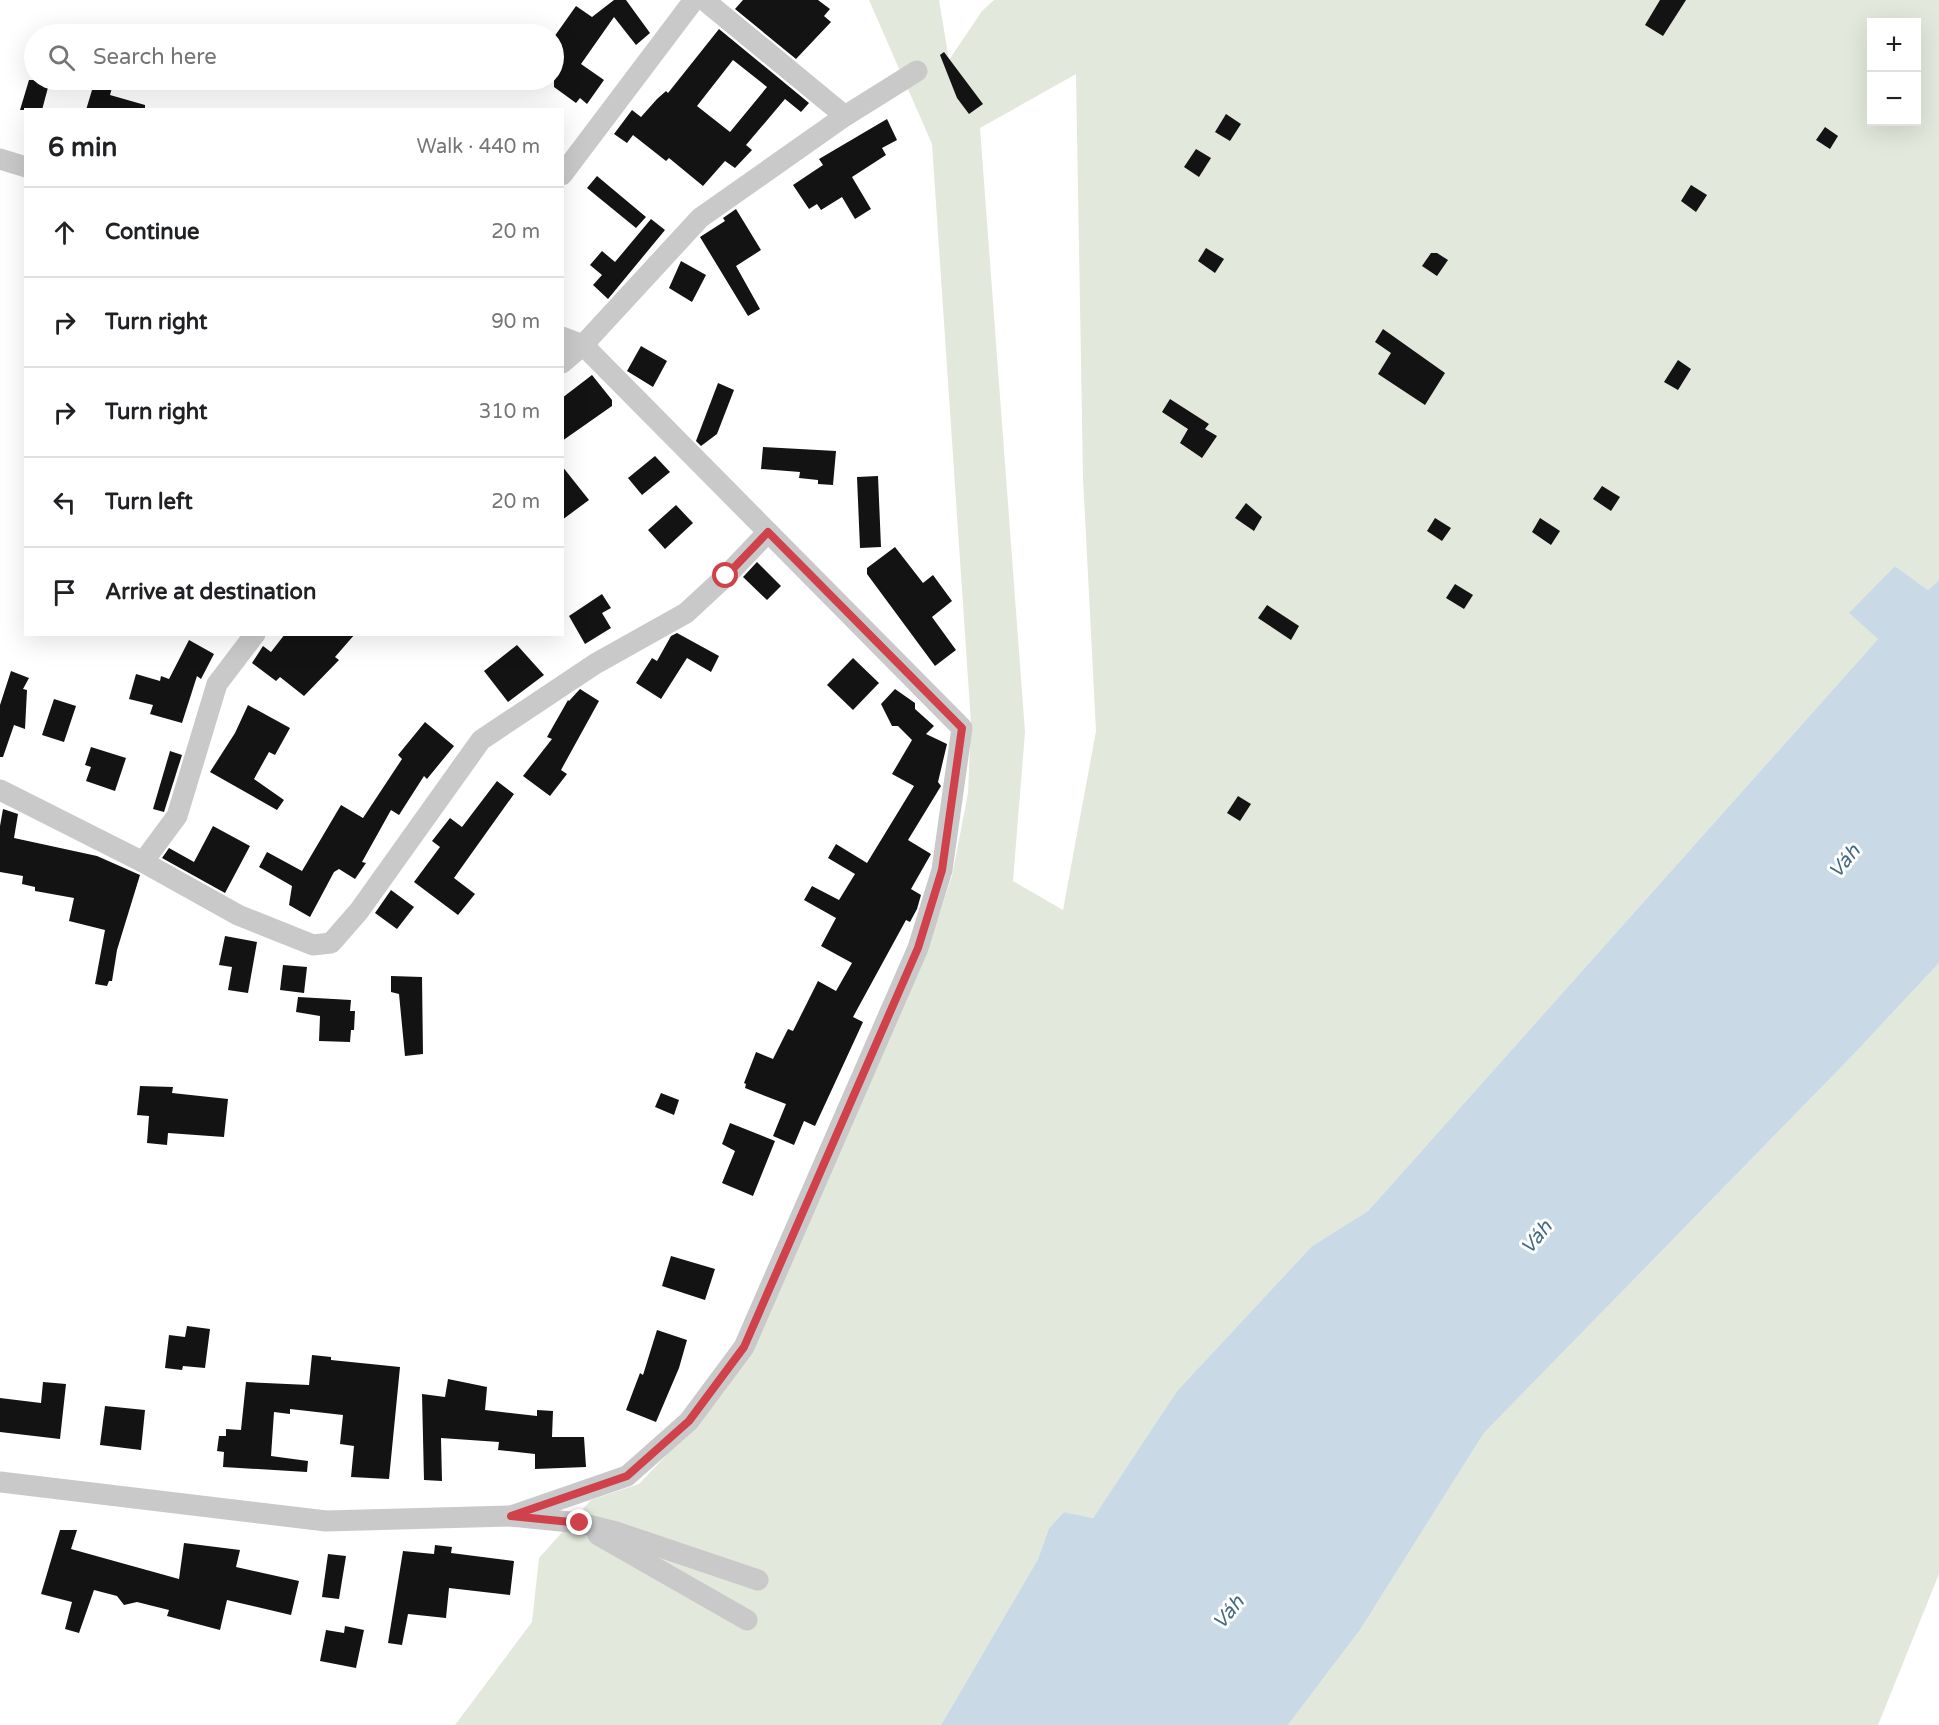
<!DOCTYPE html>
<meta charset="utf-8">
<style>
:root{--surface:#fff;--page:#f6f6f6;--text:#202124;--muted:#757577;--line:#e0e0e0}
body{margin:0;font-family:"Varela Round",sans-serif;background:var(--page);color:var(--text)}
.controls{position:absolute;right:18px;top:18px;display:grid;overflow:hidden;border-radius:0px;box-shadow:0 6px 24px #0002}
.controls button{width:54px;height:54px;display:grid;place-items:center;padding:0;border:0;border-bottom:2px solid var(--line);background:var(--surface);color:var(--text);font:30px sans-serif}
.stop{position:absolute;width:18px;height:18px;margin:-14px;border:4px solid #cf424b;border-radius:50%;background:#fff}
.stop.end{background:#cf424b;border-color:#fff;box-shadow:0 2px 6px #0008}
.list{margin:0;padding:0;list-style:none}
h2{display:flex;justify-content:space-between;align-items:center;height:78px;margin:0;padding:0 24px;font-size:26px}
h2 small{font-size:20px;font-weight:400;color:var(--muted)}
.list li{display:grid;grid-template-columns:39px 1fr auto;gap:18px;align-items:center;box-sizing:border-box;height:90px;padding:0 24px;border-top:2px solid var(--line)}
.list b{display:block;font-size:22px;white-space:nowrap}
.list em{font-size:20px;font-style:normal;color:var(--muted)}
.icon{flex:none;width:33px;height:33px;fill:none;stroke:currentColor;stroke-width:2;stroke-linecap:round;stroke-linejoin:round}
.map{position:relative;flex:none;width:1939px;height:1725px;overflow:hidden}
.search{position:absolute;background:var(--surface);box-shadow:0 6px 24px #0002;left:24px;top:24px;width:540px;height:66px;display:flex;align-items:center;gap:15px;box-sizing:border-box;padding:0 21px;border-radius:33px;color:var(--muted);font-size:22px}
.panel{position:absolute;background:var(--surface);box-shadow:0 6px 24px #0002;left:24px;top:108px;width:540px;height:528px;border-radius:0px}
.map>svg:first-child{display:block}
</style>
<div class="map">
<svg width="1939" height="1725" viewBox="0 0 1939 1725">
<rect width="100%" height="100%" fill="#fff"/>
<g fill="#e2e8db" fill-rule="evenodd">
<path d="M869,0H939L949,60L982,11L994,0H1939V580L1928,590L1895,566L1850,613L1878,639L1368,1211L1312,1246L1177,1391L1093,1518L1064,1512L1049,1528L1038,1559L941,1725H455L532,1622L539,1558L591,1500L639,1484L695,1425L926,953L952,876L968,793L971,723L932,144ZM1872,22H1916V122H1872ZM1076,74L1083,477L1096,731L1063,910L1013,881L1025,732L980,128Z"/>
<polygon points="1939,963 1939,1574 1878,1725 1288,1725 1360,1630 1484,1433 1854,1054"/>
</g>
<polygon fill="#c9dae6" points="1895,566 1928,590 1939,580 1939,963 1854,1054 1484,1433 1360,1630 1288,1725 941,1725 1038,1559 1049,1528 1064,1512 1093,1518 1177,1391 1312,1246 1368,1211 1878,639 1849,613"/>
<g fill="#131313" fill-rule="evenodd">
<polygon points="614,0 626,0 650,33 636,45 614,17 581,64 604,80 587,104 580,98 576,103 554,87 554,37 576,6 592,17"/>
<polygon points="743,0 818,0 830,9 824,16 831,22 796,59 735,9"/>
<polygon points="1660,0 1686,0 1663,36 1645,25"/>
<path d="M719,29L809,103L801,112L785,99L746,145L752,150L735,168L725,161L703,186L669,158L666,161L633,135L627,143L614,134L632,110L641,117L657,99L666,91L668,93ZM733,60L767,87L730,132L697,106Z"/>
<polygon points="944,52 983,104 969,114 957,98 940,55"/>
<polygon points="29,80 50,80 42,110 20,110"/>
<polygon points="95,80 114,80 110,95 145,105 145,110 86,110"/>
<polygon points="1226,114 1241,124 1230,141 1215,132"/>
<polygon points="887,119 897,140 882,148 886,155 852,177 871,209 855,219 842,197 821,210 817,204 809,209 793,185 823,165 819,159"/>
<polygon points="1825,127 1838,136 1830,149 1816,140"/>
<polygon points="1196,149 1211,158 1199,177 1184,167"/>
<polygon points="597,176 646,217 636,228 587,188"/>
<polygon points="1691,185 1707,195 1696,212 1681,201"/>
<polygon points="736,209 761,250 736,266 760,309 748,316 700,237 725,221 723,218"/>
<polygon points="651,219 665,230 608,299 593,285 602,275 590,265 602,251 615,262"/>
<polygon points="1206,248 1224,259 1215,273 1198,261"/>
<polygon points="1431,253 1437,253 1448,260 1437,276 1422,266"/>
<polygon points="681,261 706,275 692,302 669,288"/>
<polygon points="1383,329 1445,373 1425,405 1378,374 1391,353 1375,342"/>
<polygon points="641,346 667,361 653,387 627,371"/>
<polygon points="1678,360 1691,369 1678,390 1664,382"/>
<polygon points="592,375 612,400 612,406 562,441 562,398"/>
<polygon points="718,383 734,390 717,434 701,446 696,441"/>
<polygon points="1170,399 1209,424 1205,429 1217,436 1202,458 1180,443 1188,429 1162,412"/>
<polygon points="763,447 836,451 833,485 818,484 818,480 799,478 800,472 761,469"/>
<polygon points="655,456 670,472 642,495 628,478"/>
<polygon points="562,466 589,500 562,520"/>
<polygon points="878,476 881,547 860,548 857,477"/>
<polygon points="1602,486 1620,497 1611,511 1593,499"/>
<polygon points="1246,503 1262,517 1254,531 1235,518"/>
<polygon points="676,505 693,523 665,549 648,530"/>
<polygon points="1435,518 1451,528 1442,541 1427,531"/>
<polygon points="1540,518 1560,531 1551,545 1532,532"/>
<polygon points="895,547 923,583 933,575 952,601 932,617 956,650 935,666 867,574 867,568"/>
<polygon points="757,562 781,586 767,600 743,577"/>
<polygon points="1455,584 1473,595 1464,609 1446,598"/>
<polygon points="602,594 611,608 602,613 611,628 585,644 569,616"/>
<polygon points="1267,605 1299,626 1291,640 1258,618"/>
<polygon points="677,633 719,656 711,672 687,658 661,699 636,683 652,658 657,661 671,636"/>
<polygon points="285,634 355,634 335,657 339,660 304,696 280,677 276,681 252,663 263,646 271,652"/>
<polygon points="189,640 214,654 201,679 197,676 182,723 150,714 153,705 129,699 136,674 160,681 161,676 169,679"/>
<polygon points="517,645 544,675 508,702 484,671"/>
<polygon points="853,658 879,683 853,710 827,685"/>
<polygon points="11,671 29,678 23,689 27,690 25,729 14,725 3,757 0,757 0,705"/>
<polygon points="580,689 599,701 561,770 567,774 550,796 523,776 552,739 547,737 568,700 569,701"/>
<polygon points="895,689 915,703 915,709 934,726 926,734 947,744 938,782 941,786 908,840 931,854 911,889 921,895 917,909 910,922 906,920 853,1017 863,1022 815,1126 804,1121 794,1145 773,1136 786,1104 745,1088 746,1084 744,1083 756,1052 773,1059 788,1029 793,1031 818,981 836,991 852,963 821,946 836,918 804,900 812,886 839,900 855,874 828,858 836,844 867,863 914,786 892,774 912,740 898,726 892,726 881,704"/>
<polygon points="54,699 76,706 64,742 42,735"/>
<polygon points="248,705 290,728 275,755 269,752 254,779 284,800 277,810 210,772 235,733"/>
<polygon points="425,722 454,746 427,779 424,776 399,815 391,810 362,862 366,863 355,879 339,869 334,872 310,917 289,905 292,886 259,867 267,852 302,871 341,805 363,818 402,759 398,755"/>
<polygon points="91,747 126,758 115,791 86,781 91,767 85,765"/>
<polygon points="170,751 182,755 164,812 153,809"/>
<polygon points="497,781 514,794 454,878 475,894 458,915 414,882 440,847 432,841 450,818 462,827"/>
<polygon points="1238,796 1251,804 1240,821 1227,813"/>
<polygon points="3,809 18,814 14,838 97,856 140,875 117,950 112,981 109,981 107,986 95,984 105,930 69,921 74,898 35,891 35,887 22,884 23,876 0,872 0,826"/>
<polygon points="213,826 250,846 225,893 162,858 169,848 194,862"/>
<polygon points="391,890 414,907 397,929 375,913"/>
<polygon points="225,936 257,942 248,993 228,990 232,967 219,965"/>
<polygon points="283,965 307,967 304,993 280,990"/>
<polygon points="391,976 422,977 423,1054 405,1056 399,994 391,992"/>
<polygon points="298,997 351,1000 350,1011 355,1011 354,1030 351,1030 350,1042 319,1041 320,1016 296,1012"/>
<polygon points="140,1086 173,1087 172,1093 228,1099 224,1137 168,1133 167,1145 147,1143 149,1116 137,1115"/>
<polygon points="661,1093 679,1100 674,1115 655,1107"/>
<polygon points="730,1123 775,1141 753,1196 722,1183 735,1151 722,1144"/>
<polygon points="671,1256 715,1269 705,1300 662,1286"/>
<polygon points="187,1326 210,1329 205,1368 183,1366 182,1370 165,1368 169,1335 185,1337"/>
<polygon points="657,1330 687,1340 679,1368 656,1422 626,1410 640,1373 643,1375"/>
<polygon points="312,1355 331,1357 331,1360 400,1367 389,1479 351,1477 354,1446 340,1444 343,1415 290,1409 290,1414 274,1412 271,1456 308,1461 307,1472 223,1467 224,1452 217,1451 219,1436 226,1436 226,1429 241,1430 246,1382 309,1385"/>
<polygon points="448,1379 487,1387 485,1410 537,1416 537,1410 553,1411 552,1437 584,1437 586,1467 535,1469 535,1454 498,1450 499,1442 441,1438 442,1481 424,1480 422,1394 445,1397"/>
<polygon points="43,1382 66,1384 60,1439 0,1432 0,1398 41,1403"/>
<polygon points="105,1406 145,1410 141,1450 100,1445"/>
<polygon points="60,1530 77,1530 71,1549 179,1579 184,1543 240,1550 236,1567 299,1581 291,1615 227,1600 220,1630 167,1616 169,1610 137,1602 124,1605 117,1596 94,1590 79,1633 65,1629 72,1602 41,1594"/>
<polygon points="435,1545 452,1547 451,1553 514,1561 510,1595 449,1588 446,1618 408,1614 402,1645 388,1643 403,1551 434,1554"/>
<polygon points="328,1554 346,1556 339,1599 322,1597"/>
<polygon points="345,1626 364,1630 356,1668 320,1661 326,1630 344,1633"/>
</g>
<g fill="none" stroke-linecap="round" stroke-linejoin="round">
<g stroke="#c9c9c9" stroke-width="21">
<polyline points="704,0 845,116"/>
<polyline points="0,159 26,167"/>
<polyline points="562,175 694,0"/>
<polyline points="562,363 583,345 700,218 845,116 917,71"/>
<polyline points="0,790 143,862 238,915 313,945 331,943 359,911 481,740 595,664 686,613 726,576 768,532"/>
<polyline points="143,862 177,816 217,684 255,634"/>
<polyline points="0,1482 326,1521 511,1516 580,1523 616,1532 758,1580"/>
<polyline points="511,1516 627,1476 689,1421 744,1347 918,948 942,870 962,728 583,345 562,337"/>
<polyline points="598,1535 747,1620"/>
</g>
</g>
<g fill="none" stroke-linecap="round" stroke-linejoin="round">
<polyline stroke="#cf424b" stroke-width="8" points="580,1523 511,1516 627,1476 689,1421 744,1347 918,948 942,870 962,728 768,532 726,576"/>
</g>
<g text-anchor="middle" stroke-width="6" stroke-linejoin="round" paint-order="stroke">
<g font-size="20" font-style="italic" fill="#446a83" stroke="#fff">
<text transform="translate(1844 861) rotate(-51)" y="7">Váh</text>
<text transform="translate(1536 1237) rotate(-51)" y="7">Váh</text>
<text transform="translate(1228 1612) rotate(-51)" y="7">Váh</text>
</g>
</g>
</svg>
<div class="controls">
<button>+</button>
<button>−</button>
</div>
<div class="stop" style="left:726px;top:576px"></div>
<div class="stop end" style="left:580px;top:1523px"></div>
<div class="search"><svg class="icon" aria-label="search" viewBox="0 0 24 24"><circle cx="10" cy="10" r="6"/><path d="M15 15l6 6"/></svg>Search here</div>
<section class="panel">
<h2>6 min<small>Walk · 440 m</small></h2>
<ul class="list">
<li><svg class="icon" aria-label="ahead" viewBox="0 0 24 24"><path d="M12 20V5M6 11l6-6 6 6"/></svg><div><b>Continue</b></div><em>20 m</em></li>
<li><svg class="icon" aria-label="right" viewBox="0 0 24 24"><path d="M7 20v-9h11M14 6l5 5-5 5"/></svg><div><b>Turn right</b></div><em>90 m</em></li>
<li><svg class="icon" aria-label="right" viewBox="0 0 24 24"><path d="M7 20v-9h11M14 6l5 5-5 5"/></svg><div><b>Turn right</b></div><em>310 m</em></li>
<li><svg class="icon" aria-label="left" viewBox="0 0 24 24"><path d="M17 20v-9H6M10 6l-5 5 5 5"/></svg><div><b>Turn left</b></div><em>20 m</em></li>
<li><svg class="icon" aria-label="arrive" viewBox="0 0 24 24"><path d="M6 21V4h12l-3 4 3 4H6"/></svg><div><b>Arrive at destination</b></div></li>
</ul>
</section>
</div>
